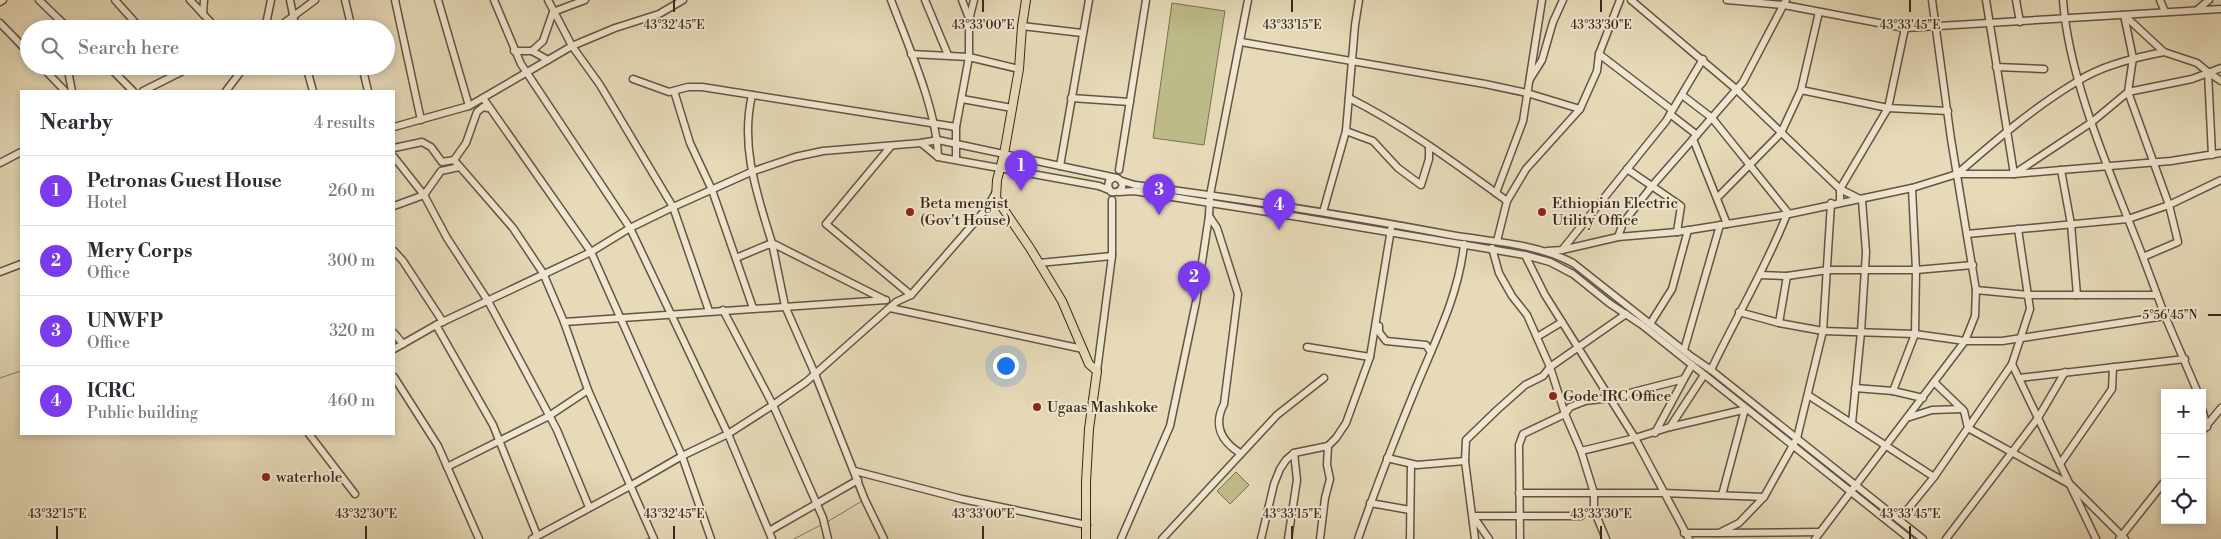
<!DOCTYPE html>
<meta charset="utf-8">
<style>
:root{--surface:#fff;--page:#f7f7f7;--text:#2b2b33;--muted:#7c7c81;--line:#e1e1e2;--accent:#7c3aed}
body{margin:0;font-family:"Libre Bodoni",serif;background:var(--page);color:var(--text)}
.controls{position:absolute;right:15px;bottom:15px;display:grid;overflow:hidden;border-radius:0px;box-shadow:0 2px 8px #0003}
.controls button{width:45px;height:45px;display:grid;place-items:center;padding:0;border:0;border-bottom:1px solid var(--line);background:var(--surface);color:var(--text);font:25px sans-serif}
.you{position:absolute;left:1005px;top:365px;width:18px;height:18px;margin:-12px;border:4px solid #fff;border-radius:50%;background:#1a73e8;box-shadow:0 0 0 8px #1a73e833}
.badge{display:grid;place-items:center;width:32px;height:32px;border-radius:50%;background:var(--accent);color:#fff;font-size:16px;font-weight:700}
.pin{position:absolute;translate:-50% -41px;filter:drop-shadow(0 1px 2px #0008)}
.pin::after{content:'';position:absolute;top:26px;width:18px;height:15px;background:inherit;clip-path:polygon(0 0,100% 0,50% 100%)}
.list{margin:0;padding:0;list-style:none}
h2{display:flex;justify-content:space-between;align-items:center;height:65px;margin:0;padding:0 20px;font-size:21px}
h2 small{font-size:16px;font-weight:400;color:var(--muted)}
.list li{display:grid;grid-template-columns:32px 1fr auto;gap:15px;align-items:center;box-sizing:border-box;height:70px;padding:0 20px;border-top:1px solid var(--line)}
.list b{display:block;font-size:19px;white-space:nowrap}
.list p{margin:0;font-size:16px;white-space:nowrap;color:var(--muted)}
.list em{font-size:16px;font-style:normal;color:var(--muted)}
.icon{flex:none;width:28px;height:28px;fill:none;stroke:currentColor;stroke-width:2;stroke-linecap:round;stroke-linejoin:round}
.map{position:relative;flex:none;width:2221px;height:539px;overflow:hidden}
.search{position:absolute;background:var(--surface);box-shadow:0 2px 8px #0003;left:20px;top:20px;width:375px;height:55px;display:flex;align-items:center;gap:12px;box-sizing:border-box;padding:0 18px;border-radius:28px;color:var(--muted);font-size:19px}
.panel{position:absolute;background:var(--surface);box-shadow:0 2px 8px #0003;left:20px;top:90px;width:375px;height:345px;border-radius:0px}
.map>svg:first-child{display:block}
</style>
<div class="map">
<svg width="2221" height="539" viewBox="0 0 2221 539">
<rect width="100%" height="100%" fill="#e6dab8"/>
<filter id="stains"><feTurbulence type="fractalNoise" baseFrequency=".004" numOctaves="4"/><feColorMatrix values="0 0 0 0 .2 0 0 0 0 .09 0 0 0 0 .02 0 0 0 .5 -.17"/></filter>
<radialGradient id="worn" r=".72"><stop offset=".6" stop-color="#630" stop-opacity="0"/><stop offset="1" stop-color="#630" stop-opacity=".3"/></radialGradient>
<g fill="#bdbd89" stroke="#7b7251">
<polygon points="1172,3 1225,11 1204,145 1153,138"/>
<polygon points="1236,472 1249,485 1230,504 1217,491"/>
</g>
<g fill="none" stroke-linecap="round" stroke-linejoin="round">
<g stroke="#71806f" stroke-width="1">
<polyline points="0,378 21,371"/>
<polyline points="827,522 862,501"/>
<polyline points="646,539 651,538"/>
<polyline points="794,539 821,525"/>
</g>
<defs>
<g id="minor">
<polyline points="39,0 69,29"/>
<polyline points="115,0 141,29"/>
<polyline points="190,0 217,29"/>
<polyline points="290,0 296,29"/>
<polyline points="345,0 352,29"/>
<polyline points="395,0 421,120"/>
<polyline points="438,0 469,106"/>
<polyline points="494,0 521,64 630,228 728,434 772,539"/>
<polyline points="548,0 572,46 600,85 673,207 709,311"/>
<path d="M891,0C908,45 937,110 938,157"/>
<polyline points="925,0 948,55"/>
<polyline points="962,0 969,18"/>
<polyline points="1631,0 1736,89 1840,189 1862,200 1866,252 1861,332 1852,423"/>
<polyline points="1727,0 1784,5 1905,28 2221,9"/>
<polyline points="1986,0 2014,174 2092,122 2128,92 2192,79 2221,68"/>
<polyline points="2016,0 2020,22"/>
<path d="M2063,0C2069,83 2113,179 2143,257"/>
<polyline points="2160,0 2165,12"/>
<polyline points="0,2 3,0"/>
<polyline points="2197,10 2209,0"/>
<polyline points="203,14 204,0"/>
<polyline points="0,23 29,53"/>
<polyline points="1022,26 1082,33"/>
<polyline points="265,29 271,0"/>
<polyline points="276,29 315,0"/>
<polyline points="1241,42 1485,84 1527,93 1580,109"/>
<polyline points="514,51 532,51 543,41 553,12 585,0"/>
<polyline points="532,51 548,60"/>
<polyline points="2164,52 2197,63 2208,72 2212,155"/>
<polyline points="911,54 969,57 1019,69"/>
<polyline points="1599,54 1672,110"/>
<polyline points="41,66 65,91"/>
<polyline points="67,66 72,91"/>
<polyline points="108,66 133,91"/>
<polyline points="174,66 180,72"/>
<polyline points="306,66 313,91"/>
<polyline points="362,66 368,91"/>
<polyline points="1996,67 2044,69"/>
<polyline points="2208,72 2221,81"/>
<polyline points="633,79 669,92 688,87 702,87 956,127"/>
<polyline points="1530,79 1542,60 1553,22 1563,0"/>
<polyline points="1801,90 1888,108 1948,111"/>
<polyline points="143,91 193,66"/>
<polyline points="226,91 245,66"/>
<polyline points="674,91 690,143 712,190 753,308"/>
<path d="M752,95C740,147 757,194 772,243L885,300"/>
<polyline points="1682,95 1712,118 1789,214"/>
<polyline points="483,98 591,252 682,456 711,539"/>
<polyline points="1071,98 1130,102"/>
<path d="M1349,98C1405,126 1456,164 1507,201L1497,241"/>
<polyline points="962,99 1012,108"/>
<polyline points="1670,114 1697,135"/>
<polyline points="394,127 469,106 572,46 615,28 659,14 683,0"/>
<polyline points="1346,131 1373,141 1398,168 1421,185 1429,159 1429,146"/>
<polyline points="1693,139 1727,224"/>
<polyline points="921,143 938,157 1099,186 1109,190"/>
<polyline points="891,146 826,224 911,295"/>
<polyline points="394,148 422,142 431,147 442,162 454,160 466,143 477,112 483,107 488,108"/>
<polyline points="394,157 424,195 447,238 488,301 557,430 589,507"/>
<polyline points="956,159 956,127 969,57 969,20 974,0"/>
<polyline points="454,160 513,228 543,273 564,322 588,390 654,539"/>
<polyline points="0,163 21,152"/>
<polyline points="1060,166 1089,0"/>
<polyline points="1627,169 1681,206 1677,232"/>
<polyline points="1119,170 1146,0"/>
<polyline points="2061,170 2071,224 2077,295"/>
<path d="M1957,174C1995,141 2034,107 2078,81C2101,66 2137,57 2164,52L2124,15"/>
<path d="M1122,181L1135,185C1241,199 1346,215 1451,235C1492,242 1535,243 1573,263L1692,357L1711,370L1923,539"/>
<polyline points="1119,192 1134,191 1305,218 1525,255 1550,262 1573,274 1609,303 1642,325 1910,539"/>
<polyline points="1496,193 1523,121 1542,0"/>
<polyline points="1718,197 1781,133 1801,90 1819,12"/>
<polyline points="1507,201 1526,169 1580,109 1597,71 1599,54 1620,0"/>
<polyline points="1840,202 1840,189 1888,108 1905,28"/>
<polyline points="394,206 424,195 441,171 459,167"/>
<polyline points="1323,212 1346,131 1355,25 1359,0"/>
<path d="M1209,216L1217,228L1238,294L1224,404C1213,425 1221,441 1240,453"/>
<polyline points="2018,229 2030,309 2012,364 2096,539"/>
<polyline points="1967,234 2128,219 2169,205 2128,92 2133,58 2124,15"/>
<polyline points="1618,237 1623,223 1652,186 1743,82 1786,0"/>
<polyline points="1492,248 1499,273 1512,296 1527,315 1550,367 1565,414 1581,451 1594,493 1594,510 1606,539"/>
<polyline points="1562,250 1666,121 1703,59"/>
<polyline points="394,251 403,261 443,322"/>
<polyline points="1547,251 1562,250 1618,237 1677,232 1789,214 1912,188 1957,174 2014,174 2061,170 2171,161 2221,153"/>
<polyline points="1525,255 1545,295 1635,438 1689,539"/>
<polyline points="736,258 772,243 785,306 815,374 865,500 884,539"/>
<polyline points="1039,263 1112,256"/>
<polyline points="0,272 21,264"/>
<polyline points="1760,275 1787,276 1828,270 1916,270 1973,265"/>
<polyline points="1976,290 2028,295 2157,295"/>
<polyline points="890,308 1083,349"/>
<polyline points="723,310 773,405 823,518 828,539"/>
<polyline points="1739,312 1779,323 1823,331 1915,334 1965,341 2002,341 2165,316 2143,257 2178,242 2169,205 2221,180"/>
<polyline points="2165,316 2198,393"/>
<polyline points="564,322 886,300"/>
<polyline points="1779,323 1787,276"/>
<polyline points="1650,324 1672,289 1688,230"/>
<polyline points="436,325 493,425 537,535"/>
<polyline points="1379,326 1379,332 1386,341 1426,345 1431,352"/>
<polyline points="394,333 403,344"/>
<polyline points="1537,337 1562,322"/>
<polyline points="1307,347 1370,357"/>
<path d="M394,349L436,325L591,252L630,228L673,207L751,172L795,157L823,151L921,143L938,140L1117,178C1127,183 1122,194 1111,192L1108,186L1109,181L1113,178"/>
<polyline points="1684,350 1720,225"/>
<path d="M1711,370C1736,317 1766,268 1787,214"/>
<polyline points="1097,371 1112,256 1112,200"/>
<polyline points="394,377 438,446 479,539"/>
<polyline points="2019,378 2185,359"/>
<polyline points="1934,382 1964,411 1968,428 2071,485 2125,539"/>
<polyline points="1855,388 1893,391 1923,398"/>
<polyline points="1893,391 1915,334 1916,270 1912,188"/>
<polyline points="1808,395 1934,477 2012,364"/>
<polyline points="2202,409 2207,427"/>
<polyline points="1910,417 1932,410 1962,409"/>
<polyline points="1670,427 1704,375"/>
<polyline points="2202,431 2221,408"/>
<polyline points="1655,433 1684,379"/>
<polyline points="309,434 355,494"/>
<polyline points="1581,451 1635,438 1670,427 1747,409"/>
<polyline points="1387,458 1417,465 1465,461"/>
<polyline points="2060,464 2112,389 2113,367"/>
<polyline points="447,467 549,416 588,390"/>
<polyline points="855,471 962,499 1087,525"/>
<polyline points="1519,493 1663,493 1764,497"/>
<polyline points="1722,495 1745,409"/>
<polyline points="1370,503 1410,510"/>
<polyline points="1899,520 1934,477"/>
<polyline points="769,531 858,480"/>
<polyline points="1684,533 1719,533 1739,523 1764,497 1797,438 1823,331 1831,203"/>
<polyline points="1720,533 1820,532"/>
<polyline points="532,539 630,486 682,456 728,434 773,405 806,382 896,302 911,295 987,208 996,192"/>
<polyline points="1121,539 1170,426 1196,302 1209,216 1210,195 1248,0"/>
<polyline points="1162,539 1277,415 1324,378"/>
<polyline points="1261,539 1274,484 1280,469 1286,460 1294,453 1328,446 1336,438 1346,423 1370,357 1391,229"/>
<polyline points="1288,539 1297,480 1294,453"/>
<polyline points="1320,539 1325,498 1330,479 1327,465 1328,446"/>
<path d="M1358,539C1376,487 1396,436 1417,385C1436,339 1459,294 1464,244"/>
<polyline points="1410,539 1411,464"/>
<polyline points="1475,539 1465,461 1466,440 1497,410 1525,385 1543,376 1550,367 1626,314"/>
<polyline points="1489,539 1473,516 1581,516"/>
<polyline points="1520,539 1519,445 1523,434 1565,414 1570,407 1585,401 1610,398 1684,379 1692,365"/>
<polyline points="1815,539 1965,341 1975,316 1976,290 1951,139 1932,0"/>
<polyline points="1946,539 2038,418 2065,372"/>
<polyline points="2119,539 2165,481"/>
</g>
<polyline id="major" points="1026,0 1022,26 1019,69 1004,154 997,180 996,198 1030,248 1062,301 1089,364 1097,371 1089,429 1086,482 1086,539"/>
</defs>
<use href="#minor" stroke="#645441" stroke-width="9"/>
<use href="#major" stroke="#392819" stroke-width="10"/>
<use href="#minor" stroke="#efe7d1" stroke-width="6"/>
<use href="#major" stroke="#e6dab8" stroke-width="8"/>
</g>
<path fill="none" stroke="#392819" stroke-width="2" d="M674,0V12M983,0V12M1292,0V12M1601,0V12M1910,0V12M2208,315H2221M57,526V539M366,526V539M674,526V539M983,526V539M1292,526V539M1601,526V539M1910,526V539"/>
<g fill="#8f2418" stroke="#efe7d1" stroke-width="2">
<circle cx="910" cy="212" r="5"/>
<circle cx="1542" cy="212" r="5"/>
<circle cx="1553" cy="396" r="5"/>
<circle cx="1037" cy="407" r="5"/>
<circle cx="266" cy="477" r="5"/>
</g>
<g text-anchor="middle" stroke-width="4" stroke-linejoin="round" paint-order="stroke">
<g font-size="15" fill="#392819" stroke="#efe7d1" text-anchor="start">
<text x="920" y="208">Beta mengist<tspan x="920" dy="17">(Gov't House)</tspan></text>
<text x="1552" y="208">Ethiopian Electric<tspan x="1552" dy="17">Utility Office</tspan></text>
<text x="1563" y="401">Gode IRC Office</text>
<text x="1047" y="412">Ugaas Mashkoke</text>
<text x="276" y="482">waterhole</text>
</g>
</g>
<g font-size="12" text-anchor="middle" fill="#392819" stroke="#efe7d1" stroke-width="4" stroke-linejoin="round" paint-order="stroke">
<text x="674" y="29">43°32'45"E</text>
<text x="983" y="29">43°33'00"E</text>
<text x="1292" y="29">43°33'15"E</text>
<text x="1601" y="29">43°33'30"E</text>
<text x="1910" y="29">43°33'45"E</text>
<text x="2170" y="319">5°56'45"N</text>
<text x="57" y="518">43°32'15"E</text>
<text x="366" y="518">43°32'30"E</text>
<text x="674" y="518">43°32'45"E</text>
<text x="983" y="518">43°33'00"E</text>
<text x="1292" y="518">43°33'15"E</text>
<text x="1601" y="518">43°33'30"E</text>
<text x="1910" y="518">43°33'45"E</text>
</g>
<rect width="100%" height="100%" filter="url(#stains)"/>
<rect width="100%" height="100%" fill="url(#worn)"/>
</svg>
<div class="controls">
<button>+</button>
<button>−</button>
<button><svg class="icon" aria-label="locate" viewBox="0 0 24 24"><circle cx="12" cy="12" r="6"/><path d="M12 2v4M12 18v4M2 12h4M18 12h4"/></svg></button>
</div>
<div class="you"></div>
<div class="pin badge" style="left:1021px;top:191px">1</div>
<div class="pin badge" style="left:1194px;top:302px">2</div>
<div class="pin badge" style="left:1159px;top:215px">3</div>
<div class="pin badge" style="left:1279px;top:230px">4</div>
<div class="search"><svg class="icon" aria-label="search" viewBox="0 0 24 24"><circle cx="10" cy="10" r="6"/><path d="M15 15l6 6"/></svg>Search here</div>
<section class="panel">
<h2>Nearby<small>4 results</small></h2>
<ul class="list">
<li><span class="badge">1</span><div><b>Petronas Guest House</b><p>Hotel</p></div><em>260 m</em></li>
<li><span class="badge">2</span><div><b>Mery Corps</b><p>Office</p></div><em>300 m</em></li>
<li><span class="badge">3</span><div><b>UNWFP</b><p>Office</p></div><em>320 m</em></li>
<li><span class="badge">4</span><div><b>ICRC</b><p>Public building</p></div><em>460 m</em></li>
</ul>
</section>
</div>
